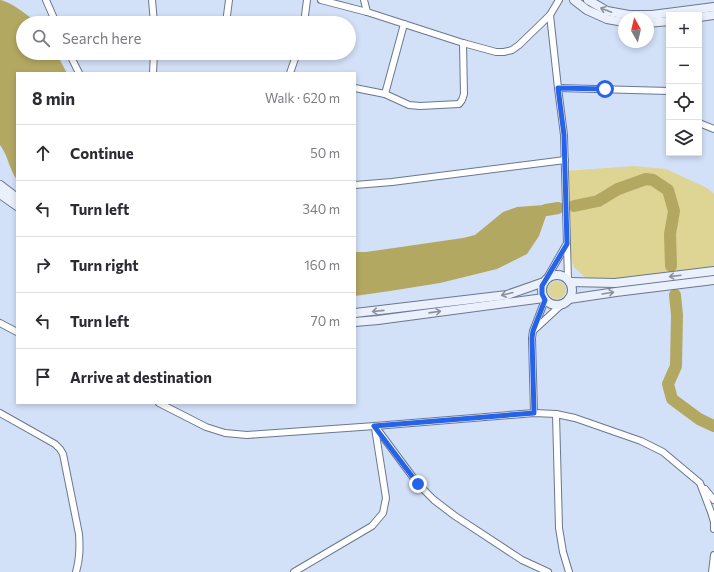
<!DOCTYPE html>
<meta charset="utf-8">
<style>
:root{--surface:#fff;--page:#f7f7f7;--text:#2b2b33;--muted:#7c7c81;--line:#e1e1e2}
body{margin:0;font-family:Commissioner,sans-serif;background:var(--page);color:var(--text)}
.controls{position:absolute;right:12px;top:12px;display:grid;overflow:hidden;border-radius:0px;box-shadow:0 2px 6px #0003}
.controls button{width:36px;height:36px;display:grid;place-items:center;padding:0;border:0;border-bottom:1px solid var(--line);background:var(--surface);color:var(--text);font:20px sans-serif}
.compass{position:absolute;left:618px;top:12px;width:36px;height:36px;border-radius:50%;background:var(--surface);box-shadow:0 2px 6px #0003;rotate:352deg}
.stop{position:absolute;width:12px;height:12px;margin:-9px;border:3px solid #2563eb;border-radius:50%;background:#fff}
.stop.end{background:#2563eb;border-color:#fff;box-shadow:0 1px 4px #0008}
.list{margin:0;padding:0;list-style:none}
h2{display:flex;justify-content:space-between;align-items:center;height:52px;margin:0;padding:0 16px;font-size:17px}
h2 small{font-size:13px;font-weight:400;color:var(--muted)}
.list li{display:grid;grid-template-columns:26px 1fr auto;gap:12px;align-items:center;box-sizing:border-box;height:56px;padding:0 16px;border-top:1px solid var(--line)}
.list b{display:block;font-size:15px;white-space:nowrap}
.list em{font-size:13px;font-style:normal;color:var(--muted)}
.icon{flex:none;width:22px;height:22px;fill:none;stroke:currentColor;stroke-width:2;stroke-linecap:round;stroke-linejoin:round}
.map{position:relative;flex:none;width:714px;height:572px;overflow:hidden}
.search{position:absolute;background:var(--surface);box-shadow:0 2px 6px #0003;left:16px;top:16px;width:340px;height:44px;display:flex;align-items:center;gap:10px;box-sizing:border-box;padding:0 14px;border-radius:22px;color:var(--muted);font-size:15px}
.panel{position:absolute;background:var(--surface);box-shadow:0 2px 6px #0003;left:16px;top:72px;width:340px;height:332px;border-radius:0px}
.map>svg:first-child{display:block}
</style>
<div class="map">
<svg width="714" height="572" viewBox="0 0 714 572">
<rect width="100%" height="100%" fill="#d2e0f8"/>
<g fill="#ded494">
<polygon points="633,166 666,169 707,188 714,194 714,271 615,283 585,277 574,267 567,244 566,171"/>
<circle cx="557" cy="290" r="9"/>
</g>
<g fill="#b3a862">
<path d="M0,0C9,1 30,16 36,23H23V53H56L67,73H17V180C9,169 8,155 0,145Z"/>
<polygon points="544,205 547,213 539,236 527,254 497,269 440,283 390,291 355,296 355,252 366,252 463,238 475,235 503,212 517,207"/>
</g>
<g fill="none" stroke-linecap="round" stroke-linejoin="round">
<g stroke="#b3a862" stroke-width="12">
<polyline points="574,206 598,201 618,189 646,179 653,180 668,190 674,211 670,234 671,266"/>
<polyline points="546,210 558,208"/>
<polyline points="675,295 677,315 676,366 668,384 672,399 699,419 714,426"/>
</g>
<defs>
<g id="street">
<polyline points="46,0 56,23"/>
<polyline points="152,0 154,23"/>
<polyline points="321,0 367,12 463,43 496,52 504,52 512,50 519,45 550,15"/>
<polyline points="364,0 367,12"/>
<polyline points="559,0 550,15 558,88 564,135 568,280"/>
<polyline points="226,23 229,0"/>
<polyline points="304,23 307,0"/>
<polyline points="69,53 79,73"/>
<polyline points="153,73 154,53"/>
<polyline points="290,73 297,53"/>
<polyline points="355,88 385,94 409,105 420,106 459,104 462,100 464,94 463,43"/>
<polyline points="558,88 669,91"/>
<polyline points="385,94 404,24"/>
<polyline points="699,123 714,129"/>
<polyline points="355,185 392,182 565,160"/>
<polyline points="547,278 566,245"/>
<polyline points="0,323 17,332"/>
<polyline points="534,330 561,305"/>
<polyline points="159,403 206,427 225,433 247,435 375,426 534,413 556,414 575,418 641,441 663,452 700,483 711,512 714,522 714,529"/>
<path d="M0,413L55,444L60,449L63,454L79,534C80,548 80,558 76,572"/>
<polyline points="534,413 532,338 533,331 545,300"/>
<polyline points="556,414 559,528 563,552 569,572"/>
<polyline points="375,426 418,484 434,500 455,516 522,560 548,572"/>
<polyline points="705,489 714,500"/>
<polyline points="294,572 372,526 383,513 386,498 375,428"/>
<polyline points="712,572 714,555"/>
</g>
<g id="secondary">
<polyline points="574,0 587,10 607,19 624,22"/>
<polyline points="588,0 607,11 629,15 652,15 714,7"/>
<polyline points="699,17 714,15"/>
<polyline points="648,23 669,21"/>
<polyline points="0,185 17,198"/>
<polyline points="0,194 17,206"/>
<circle cx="557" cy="290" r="15"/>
<polyline points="570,282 615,283 714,271"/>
<polyline points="569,299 616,292 714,280"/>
<polyline points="355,313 507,295 544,282"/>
<polyline points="355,322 378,320 544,298"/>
</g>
</defs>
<use href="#street" stroke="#6b778c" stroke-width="8"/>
<use href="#secondary" stroke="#6b778c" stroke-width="10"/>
<use href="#street" stroke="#fff" stroke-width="6"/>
<use href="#secondary" stroke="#eaf1fc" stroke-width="8"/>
</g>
<defs><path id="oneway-shaft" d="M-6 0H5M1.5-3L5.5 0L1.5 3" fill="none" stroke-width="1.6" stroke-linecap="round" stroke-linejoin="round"/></defs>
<g stroke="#8b909a">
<use href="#oneway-shaft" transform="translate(606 10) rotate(-159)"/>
<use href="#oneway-shaft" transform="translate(675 276) rotate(173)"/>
<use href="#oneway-shaft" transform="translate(608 293) rotate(-9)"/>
<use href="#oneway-shaft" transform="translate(507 294) rotate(166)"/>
<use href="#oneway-shaft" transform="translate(378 311) rotate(174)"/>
<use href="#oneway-shaft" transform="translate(435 312) rotate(-8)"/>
</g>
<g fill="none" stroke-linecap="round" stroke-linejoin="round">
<polyline stroke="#2563eb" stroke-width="5" points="418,484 374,426 534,413 532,338 533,331 545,300 542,294 542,286 567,244 564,135 558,88 605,89"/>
</g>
</svg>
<div class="controls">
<button>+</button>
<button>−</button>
<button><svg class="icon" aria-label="locate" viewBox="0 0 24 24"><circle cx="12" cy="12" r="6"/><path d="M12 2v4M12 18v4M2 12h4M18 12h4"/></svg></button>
<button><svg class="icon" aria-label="layers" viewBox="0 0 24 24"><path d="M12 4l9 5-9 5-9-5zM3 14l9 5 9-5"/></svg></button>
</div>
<svg class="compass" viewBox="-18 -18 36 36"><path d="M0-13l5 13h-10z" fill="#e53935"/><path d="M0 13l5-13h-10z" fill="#7c7c81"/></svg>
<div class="stop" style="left:605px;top:89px"></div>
<div class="stop end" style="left:418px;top:484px"></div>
<div class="search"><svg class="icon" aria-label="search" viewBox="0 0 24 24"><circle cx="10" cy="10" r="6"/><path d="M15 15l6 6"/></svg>Search here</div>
<section class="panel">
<h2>8 min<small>Walk · 620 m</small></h2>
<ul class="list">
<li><svg class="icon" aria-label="ahead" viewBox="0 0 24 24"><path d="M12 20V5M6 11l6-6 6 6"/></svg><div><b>Continue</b></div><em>50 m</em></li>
<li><svg class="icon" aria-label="left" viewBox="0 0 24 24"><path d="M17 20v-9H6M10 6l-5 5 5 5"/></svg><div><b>Turn left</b></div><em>340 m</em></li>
<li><svg class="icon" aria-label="right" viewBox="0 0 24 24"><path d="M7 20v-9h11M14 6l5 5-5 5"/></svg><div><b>Turn right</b></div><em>160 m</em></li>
<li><svg class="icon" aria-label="left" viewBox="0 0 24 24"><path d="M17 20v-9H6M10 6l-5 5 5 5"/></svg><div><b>Turn left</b></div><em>70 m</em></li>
<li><svg class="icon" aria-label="arrive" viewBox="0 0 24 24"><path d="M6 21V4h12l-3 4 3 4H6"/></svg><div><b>Arrive at destination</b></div></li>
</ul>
</section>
</div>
